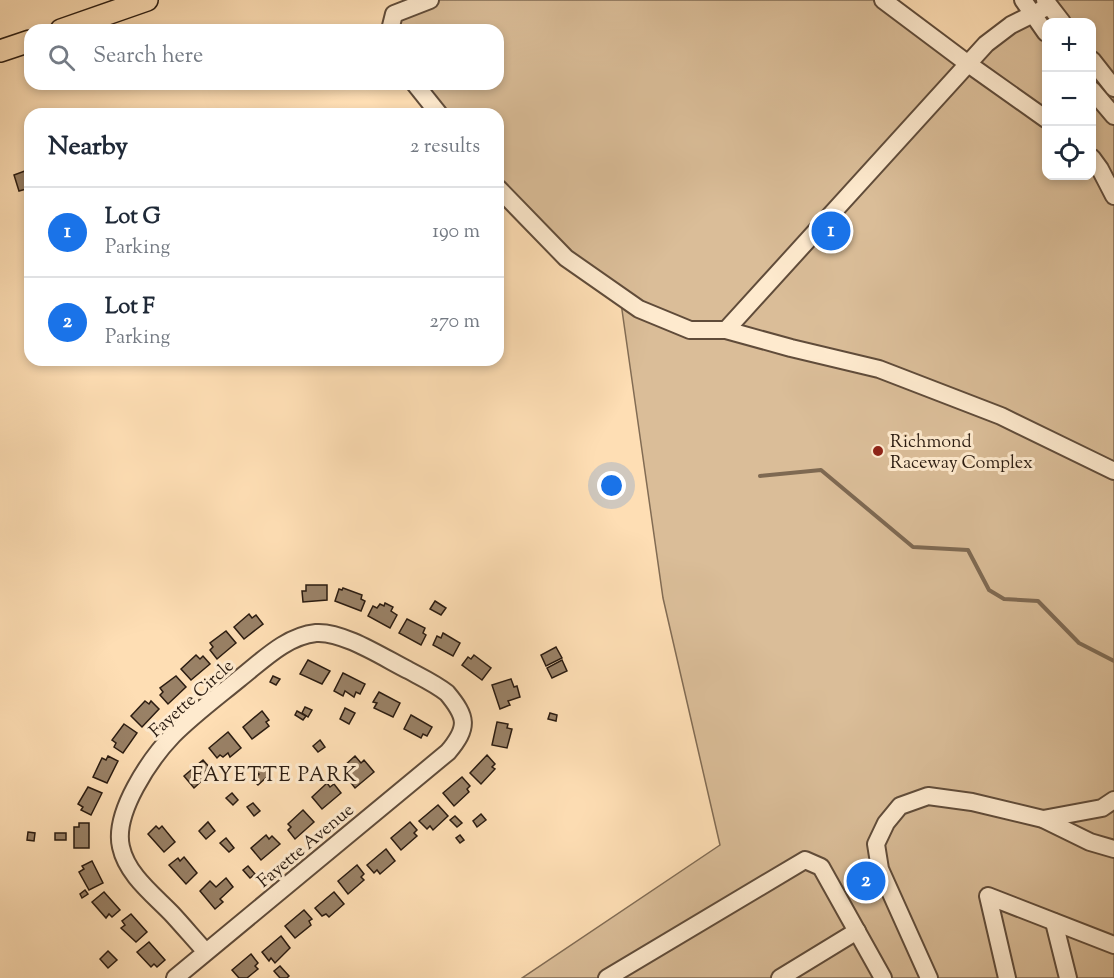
<!DOCTYPE html>
<meta charset="utf-8">
<style>
:root{--surface:#fff;--page:#f2f2f3;--text:#1f2937;--muted:#747a83;--line:#e0e1e3;--accent:#1a73e8}
body{margin:0;font-family:"Sorts Mill Goudy",serif;background:var(--page);color:var(--text)}
.controls{position:absolute;right:18px;top:18px;display:grid;overflow:hidden;border-radius:12px;box-shadow:0 3px 9px #0003}
.controls button{width:54px;height:54px;display:grid;place-items:center;padding:0;border:0;border-bottom:2px solid var(--line);background:var(--surface);color:var(--text);font:30px sans-serif}
.you{position:absolute;left:612px;top:486px;width:21px;height:21px;margin:-15px;border:4px solid #fff;border-radius:50%;background:#1a73e8;box-shadow:0 0 0 9px #1a73e833}
.badge{display:grid;place-items:center;width:39px;height:39px;border-radius:50%;background:var(--accent);color:#fff;font-size:20px;font-weight:700}
.pin{position:absolute;translate:-50% -50%;border:3px solid #fff;box-shadow:0 2px 6px #0006}
.list{margin:0;padding:0;list-style:none}
h2{display:flex;justify-content:space-between;align-items:center;height:78px;margin:0;padding:0 24px;font-size:26px}
h2 small{font-size:20px;font-weight:400;color:var(--muted)}
.list li{display:grid;grid-template-columns:39px 1fr auto;gap:18px;align-items:center;box-sizing:border-box;height:90px;padding:0 24px;border-top:2px solid var(--line)}
.list b{display:block;font-size:22px;white-space:nowrap}
.list p{margin:0;font-size:20px;white-space:nowrap;color:var(--muted)}
.list em{font-size:20px;font-style:normal;color:var(--muted)}
.icon{flex:none;width:33px;height:33px;fill:none;stroke:currentColor;stroke-width:2;stroke-linecap:round;stroke-linejoin:round}
.map{position:relative;flex:none;width:1114px;height:978px;overflow:hidden}
.search{position:absolute;background:var(--surface);box-shadow:0 3px 9px #0003;left:24px;top:24px;width:480px;height:66px;display:flex;align-items:center;gap:15px;box-sizing:border-box;padding:0 21px;border-radius:18px;color:var(--muted);font-size:22px}
.panel{position:absolute;background:var(--surface);box-shadow:0 3px 9px #0003;left:24px;top:108px;width:480px;height:258px;border-radius:18px}
.map>svg:first-child{display:block}
</style>
<div class="map">
<svg width="1114" height="978" viewBox="0 0 1114 978">
<rect width="100%" height="100%" fill="#fedeb4"/>
<filter id="stains"><feTurbulence type="fractalNoise" baseFrequency=".00333" numOctaves="4"/><feColorMatrix values="0 0 0 0 .2 0 0 0 0 .09 0 0 0 0 .02 0 0 0 .5 -.17"/></filter>
<radialGradient id="worn" r=".72"><stop offset=".6" stop-color="#630" stop-opacity="0"/><stop offset="1" stop-color="#630" stop-opacity=".3"/></radialGradient>
<path fill="#dabd98" stroke="#826c54" stroke-width="1.5" fill-rule="evenodd" d="M423,0H883L967,63L1045,0H1114V978H522L720,845L663,598L621,303L519,203L498,179V114H442L418,84H498V30H395L391,12ZM1046,22H1092V176H1046Z"/>
<g fill="none" stroke-linecap="round" stroke-linejoin="round">
<polyline stroke="#7e6952" stroke-width="4" points="760,476 821,470 913,547 968,550 989,590 1004,599 1038,601 1079,643 1114,661"/>
</g>
<g fill="#998166" stroke="#2b1c11" stroke-width="1.5">
<polygon points="30,169 30,188 19,191 14,175"/>
<polygon points="306,585 327,585 327,600 303,602 302,591 306,591"/>
<polygon points="343,588 362,595 361,599 365,601 361,611 335,601 339,589 342,590"/>
<polygon points="435,601 446,608 441,615 430,609"/>
<polygon points="385,603 393,607 391,611 397,615 390,628 368,616 373,606 377,608 380,604 384,606"/>
<polygon points="249,614 252,618 256,615 263,624 244,639 234,627"/>
<polygon points="407,619 425,628 423,633 426,635 421,645 399,633"/>
<polygon points="226,631 236,643 217,659 210,650 213,647 210,643"/>
<polygon points="443,633 460,643 453,656 433,645 437,636 441,638"/>
<polygon points="556,647 562,658 546,666 541,655"/>
<polygon points="196,655 200,659 203,656 210,664 191,680 181,669"/>
<polygon points="474,655 491,668 482,680 462,665 468,657 471,659"/>
<polygon points="308,660 330,671 322,684 300,674"/>
<polygon points="562,660 567,671 552,678 547,668"/>
<polygon points="343,673 365,684 360,694 356,692 354,697 345,691 343,696 334,691"/>
<polygon points="176,676 186,687 168,704 160,695 163,692 160,688"/>
<polygon points="273,676 280,679 276,685 270,682"/>
<polygon points="511,679 514,687 517,686 520,697 508,701 510,705 500,709 492,685"/>
<polygon points="379,692 400,703 393,717 374,708 377,703 373,702"/>
<polygon points="145,701 149,704 151,701 159,709 142,727 131,716"/>
<polygon points="305,707 312,710 308,717 302,713"/>
<polygon points="345,708 355,713 349,724 340,719"/>
<polygon points="262,711 269,720 266,722 269,726 252,739 243,727"/>
<polygon points="297,711 306,716 303,720 295,715"/>
<polygon points="550,713 557,715 556,721 548,719"/>
<polygon points="411,715 432,727 427,736 423,734 421,738 404,729"/>
<polygon points="497,722 508,724 507,728 512,729 507,748 492,745"/>
<polygon points="124,724 137,733 123,753 114,747 116,743 112,740"/>
<polygon points="228,732 241,748 230,757 228,753 223,757 220,755 217,758 209,748"/>
<polygon points="320,740 325,747 318,752 313,746"/>
<polygon points="487,755 495,764 492,767 495,769 481,784 470,773"/>
<polygon points="108,756 118,761 107,783 93,777 102,758 106,760"/>
<polygon points="355,756 361,763 364,760 374,772 355,788 348,779 351,777 343,767"/>
<polygon points="203,760 210,768 206,771 210,776 207,779 206,777 194,788 184,776"/>
<polygon points="262,766 270,774 258,785 253,780 259,774 256,772"/>
<polygon points="462,777 470,786 467,789 469,792 454,806 443,793"/>
<polygon points="327,783 330,787 334,784 341,793 322,809 312,797"/>
<polygon points="88,787 102,793 91,815 81,810 83,807 78,804"/>
<polygon points="232,793 238,800 233,805 226,798"/>
<polygon points="253,803 260,811 254,816 247,807"/>
<polygon points="438,805 448,816 433,830 430,826 427,829 419,821"/>
<polygon points="303,810 314,822 295,839 288,830 291,827 288,824"/>
<polygon points="481,814 486,820 477,827 473,821"/>
<polygon points="455,816 462,823 457,827 450,820"/>
<polygon points="208,822 215,831 206,839 199,831"/>
<polygon points="410,822 417,830 414,833 417,836 401,850 391,838"/>
<polygon points="79,823 89,823 89,848 74,848 74,827 79,827"/>
<polygon points="156,826 159,829 162,826 175,842 164,852 148,834"/>
<polygon points="28,832 35,833 34,841 27,840"/>
<rect x="55" y="833" width="11" height="7"/>
<polygon points="266,835 269,839 272,836 280,844 261,860 251,848"/>
<polygon points="460,835 464,840 460,843 456,838"/>
<polygon points="226,838 234,848 229,852 220,843"/>
<polygon points="386,849 395,861 380,874 377,870 374,873 367,865"/>
<polygon points="184,857 197,873 186,884 169,865 178,858 180,861"/>
<polygon points="92,861 103,883 89,890 79,872 84,869 82,866"/>
<polygon points="357,865 364,874 361,877 364,880 348,894 338,881"/>
<polygon points="248,866 255,874 250,878 243,870"/>
<polygon points="226,878 233,887 220,899 223,902 215,909 200,891 210,881 216,887"/>
<polygon points="85,890 88,894 82,898 80,894"/>
<polygon points="104,892 120,910 112,917 109,914 106,918 92,902"/>
<polygon points="334,892 344,904 329,917 326,914 322,916 315,908"/>
<polygon points="304,910 312,919 309,921 311,925 295,938 285,926"/>
<polygon points="131,914 147,932 136,942 121,928 125,925 122,921"/>
<polygon points="281,936 290,948 275,963 271,958 269,961 262,952"/>
<polygon points="149,942 165,960 157,967 154,964 151,967 137,952"/>
<polygon points="108,951 117,960 108,968 100,959"/>
<polygon points="251,954 258,963 255,966 258,969 247,978 239,978 232,970"/>
<polygon points="280,966 289,976 287,978 280,978 274,971"/>
</g>
<g fill="none" stroke-linecap="round" stroke-linejoin="round">
<defs>
<g id="minor">
<polyline points="883,0 967,63 1046,119"/>
<polyline points="1023,0 1046,33"/>
<polyline points="1045,0 1062,22"/>
<polyline points="390,30 394,14 430,0"/>
<polyline points="1092,60 1114,88"/>
<polyline points="415,84 439,114"/>
<polyline points="1092,90 1114,116"/>
<polyline points="1092,158 1100,169 1114,196"/>
<polyline points="498,188 566,258 639,309 690,330 726,330 791,348 879,369 1001,416 1114,471"/>
<polyline points="726,330 986,44 1011,25 1049,6"/>
<polyline points="1043,819 1102,808 1114,800"/>
<polyline points="1054,922 1068,978"/>
<path d="M175,978L448,752C469,727 467,717 447,693C436,684 421,677 408,670C384,658 343,631 316,633C286,636 262,661 239,679C217,697 193,715 173,735C150,759 113,813 121,847C127,875 154,895 173,915C184,927 195,940 206,952"/>
<polyline points="607,978 805,860 821,867 883,978"/>
<polyline points="780,978 857,931"/>
<polyline points="929,978 880,869 876,844 886,823 900,806 928,796 972,802 1043,819 1090,842 1114,849"/>
<polyline points="1007,978 988,896 1114,945"/>
</g>
<g id="major">
<polyline points="61,30 147,0"/>
<polyline points="0,51 30,41"/>
</g>
</defs>
<use href="#minor" stroke="#604c3a" stroke-width="20"/>
<use href="#major" stroke="#2b1c11" stroke-width="24"/>
<use href="#minor" stroke="#feeace" stroke-width="16"/>
<use href="#major" stroke="#fedeb4" stroke-width="21"/>
</g>
<circle fill="#8f2418" stroke="#feeace" stroke-width="2" cx="878" cy="451" r="6"/>
<g text-anchor="middle" stroke-width="6" stroke-linejoin="round" paint-order="stroke">
<g font-size="18" fill="#2b1c11" stroke="#feeace" text-anchor="start">
<text x="890" y="447">Richmond<tspan x="890" dy="21">Raceway Complex</tspan></text>
</g>
<g font-size="18" fill="#2b1c11" stroke="#feeace">
<text transform="translate(191 698) rotate(-42)" y="6">Fayette Circle</text>
<text transform="translate(305 845) rotate(-40)" y="6">Fayette Avenue</text>
</g>
<g font-size="20" letter-spacing="1.5" fill="#2b1c11" stroke="#feeace">
<text x="275" y="781">FAYETTE PARK</text>
</g>
</g>
<rect width="100%" height="100%" filter="url(#stains)"/>
<rect width="100%" height="100%" fill="url(#worn)"/>
</svg>
<div class="controls">
<button>+</button>
<button>−</button>
<button><svg class="icon" aria-label="locate" viewBox="0 0 24 24"><circle cx="12" cy="12" r="6"/><path d="M12 2v4M12 18v4M2 12h4M18 12h4"/></svg></button>
</div>
<div class="you"></div>
<div class="pin badge" style="left:831px;top:231px">1</div>
<div class="pin badge" style="left:866px;top:881px">2</div>
<div class="search"><svg class="icon" aria-label="search" viewBox="0 0 24 24"><circle cx="10" cy="10" r="6"/><path d="M15 15l6 6"/></svg>Search here</div>
<section class="panel">
<h2>Nearby<small>2 results</small></h2>
<ul class="list">
<li><span class="badge">1</span><div><b>Lot G</b><p>Parking</p></div><em>190 m</em></li>
<li><span class="badge">2</span><div><b>Lot F</b><p>Parking</p></div><em>270 m</em></li>
</ul>
</section>
</div>
